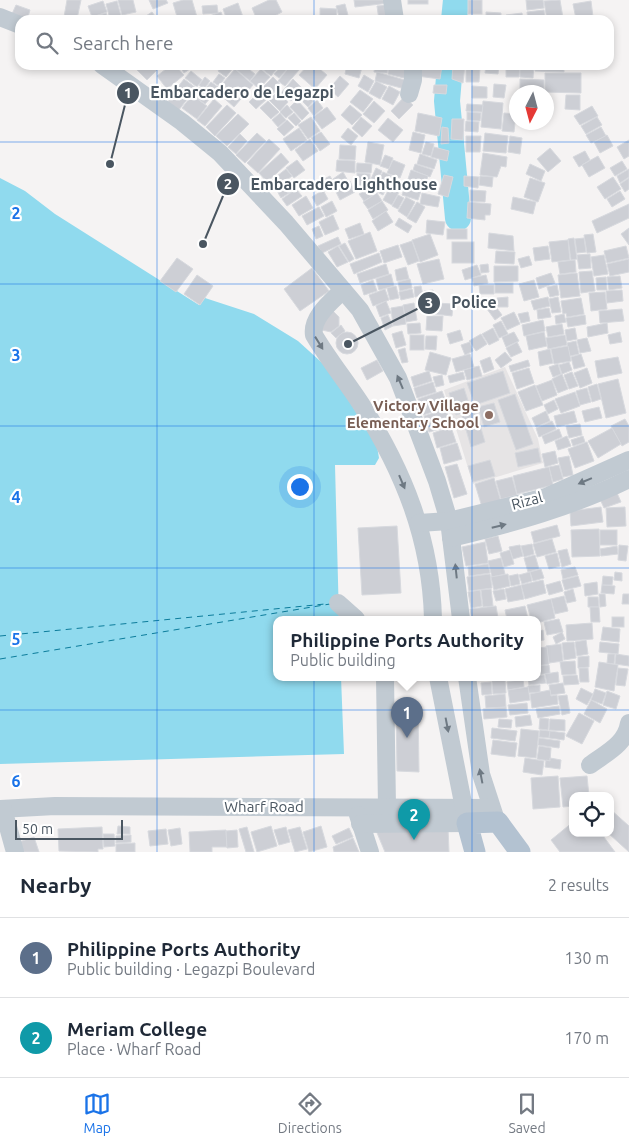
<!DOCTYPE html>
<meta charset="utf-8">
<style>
:root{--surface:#fff;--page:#f2f2f3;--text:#1f2937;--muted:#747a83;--line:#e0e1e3;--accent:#1a73e8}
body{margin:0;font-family:Ubuntu,sans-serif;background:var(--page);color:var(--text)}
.controls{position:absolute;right:15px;bottom:15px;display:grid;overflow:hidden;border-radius:10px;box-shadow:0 2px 8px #0003}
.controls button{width:45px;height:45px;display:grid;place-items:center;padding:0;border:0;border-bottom:1px solid var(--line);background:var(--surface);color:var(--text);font:25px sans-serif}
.compass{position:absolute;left:509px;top:85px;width:45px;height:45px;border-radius:50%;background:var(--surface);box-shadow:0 2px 8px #0003;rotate:186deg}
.scale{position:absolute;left:15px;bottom:12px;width:108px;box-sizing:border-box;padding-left:5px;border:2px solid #4a5661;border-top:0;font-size:14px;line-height:18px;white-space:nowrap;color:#4a5661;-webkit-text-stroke:4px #fff;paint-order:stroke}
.you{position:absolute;left:299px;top:486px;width:18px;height:18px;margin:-12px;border:4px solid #fff;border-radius:50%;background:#1a73e8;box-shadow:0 0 0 8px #1a73e833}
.badge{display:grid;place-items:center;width:32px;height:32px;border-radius:50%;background:var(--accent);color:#fff;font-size:16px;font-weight:700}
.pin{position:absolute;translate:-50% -41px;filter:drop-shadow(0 1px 2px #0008)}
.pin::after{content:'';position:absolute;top:26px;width:18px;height:15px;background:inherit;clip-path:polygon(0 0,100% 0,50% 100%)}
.popup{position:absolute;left:273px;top:616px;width:268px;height:65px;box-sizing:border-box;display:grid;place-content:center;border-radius:10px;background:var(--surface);filter:drop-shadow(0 1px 4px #0005);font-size:16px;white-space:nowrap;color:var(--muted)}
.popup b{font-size:19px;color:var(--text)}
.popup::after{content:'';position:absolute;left:50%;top:100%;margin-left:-10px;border:10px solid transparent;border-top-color:var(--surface)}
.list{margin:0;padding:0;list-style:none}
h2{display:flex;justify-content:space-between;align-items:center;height:65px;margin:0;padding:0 20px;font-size:21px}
h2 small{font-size:16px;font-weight:400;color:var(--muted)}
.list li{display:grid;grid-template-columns:32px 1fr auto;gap:15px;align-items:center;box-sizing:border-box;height:80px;padding:0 20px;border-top:1px solid var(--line)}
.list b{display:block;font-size:19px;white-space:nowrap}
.list p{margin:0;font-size:16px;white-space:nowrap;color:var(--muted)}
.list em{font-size:16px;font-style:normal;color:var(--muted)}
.icon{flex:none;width:28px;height:28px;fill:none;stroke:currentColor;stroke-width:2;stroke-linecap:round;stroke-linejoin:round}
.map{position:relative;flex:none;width:629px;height:852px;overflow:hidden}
.search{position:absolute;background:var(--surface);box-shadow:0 2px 8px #0003;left:15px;right:15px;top:15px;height:55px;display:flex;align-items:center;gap:12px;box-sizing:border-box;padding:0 18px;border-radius:15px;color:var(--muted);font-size:19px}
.sheet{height:225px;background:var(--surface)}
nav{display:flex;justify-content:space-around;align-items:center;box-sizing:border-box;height:70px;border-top:1px solid var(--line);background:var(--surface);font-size:14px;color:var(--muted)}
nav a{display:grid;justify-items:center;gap:2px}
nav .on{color:var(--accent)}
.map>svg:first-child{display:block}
</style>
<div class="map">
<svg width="629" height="852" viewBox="0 0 629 852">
<rect width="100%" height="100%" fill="#f5f3f3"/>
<polygon fill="#e6e4e5" points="505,367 538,439 543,463 473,484 444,390"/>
<polygon fill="#90daee" points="0,178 25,191 55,214 199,305 205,298 254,314 298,341 330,370 377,446 379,458 375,465 335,465 339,619 277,619 277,677 341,677 344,754 0,764"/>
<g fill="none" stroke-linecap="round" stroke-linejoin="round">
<g stroke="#90daee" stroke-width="26">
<polyline points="454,20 456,0"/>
<polyline points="450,65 447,101 458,218"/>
</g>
<g stroke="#0c7c9b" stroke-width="1" stroke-dasharray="6 5" stroke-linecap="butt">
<polyline points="0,636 325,604"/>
<polyline points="0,659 330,604"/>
</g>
</g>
<g fill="#cdcfd5" stroke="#d7d9de">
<polygon points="67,0 81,0 77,19 64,17"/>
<polygon points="118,0 133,0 136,12 122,15"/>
<polygon points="149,0 166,0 168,3 153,9"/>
<polygon points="183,0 192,0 197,17 178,20 173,3"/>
<polygon points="269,0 276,0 282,12 267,20 257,20 252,8"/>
<polygon points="354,0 389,0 389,3 355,7"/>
<rect x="408" y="0" width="20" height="4"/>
<rect x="468" y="0" width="14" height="14"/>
<polygon points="526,0 543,0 544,8 527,10"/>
<polygon points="560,0 563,18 547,20 544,1"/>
<polygon points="103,1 107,12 92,17 88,6"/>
<polygon points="117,1 121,16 110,19 106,4"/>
<polygon points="591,1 593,17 576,19 573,4"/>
<polygon points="238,3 243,17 227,20 223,9"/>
<polygon points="345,4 349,19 340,20 336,6"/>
<polygon points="16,5 30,10 27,20 12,14"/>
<polygon points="217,5 218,13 203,14 202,6"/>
<polygon points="390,5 392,20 379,20 377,6"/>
<polygon points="320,8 337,9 336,20 320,20"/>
<polygon points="544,10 545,20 528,20 527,12"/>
<polygon points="152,12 158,20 145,20 143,18"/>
<polygon points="221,12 224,20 201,20 201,19"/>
<polygon points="486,12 501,13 501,20 486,20"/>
<polygon points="106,13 109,20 95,20 94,17"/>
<polygon points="522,13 523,20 507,20 506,15"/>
<polygon points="138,65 153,65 158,69 147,80 135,68"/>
<polygon points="171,65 175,65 184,75 167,89 157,76"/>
<polygon points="179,65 193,65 194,66 184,73"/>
<polygon points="222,65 233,68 226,77 218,71"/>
<polygon points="257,65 280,65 271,76"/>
<polygon points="282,65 290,66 279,78 274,74"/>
<polygon points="291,65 299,70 285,86 278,81"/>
<polygon points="308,65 315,65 327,75 315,89 299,75"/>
<polygon points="347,65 362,67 359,78 345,74"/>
<polygon points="375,65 388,66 387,73 374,72"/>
<polygon points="389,65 409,65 408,79 388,74"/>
<polygon points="418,65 442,65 440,79 417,76"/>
<polygon points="453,65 465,65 463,83 452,79"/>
<polygon points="486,65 499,66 498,74 485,73"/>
<polygon points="506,65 520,65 519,77 506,77"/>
<polygon points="520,65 534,65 533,78 520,77"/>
<polygon points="535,65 564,65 564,72 535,71"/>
<polygon points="240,66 244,68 245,66 255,74 250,81 237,70"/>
<polygon points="466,68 480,68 479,82 466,82"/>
<polygon points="235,69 253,85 234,107 216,91"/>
<polygon points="261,69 270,77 259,89 250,81"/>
<polygon points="191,71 202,80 197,87 185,78"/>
<polygon points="377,72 408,81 405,89 375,81"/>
<polygon points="545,73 581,73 581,93 545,92"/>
<polygon points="219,74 225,78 219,86 213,82"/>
<polygon points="364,75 374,81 368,92 358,86"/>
<polygon points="340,76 349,84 338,97 329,89"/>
<polygon points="205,77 210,81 204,89 199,85"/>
<polygon points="273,77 281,85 269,98 261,89"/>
<polygon points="184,79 196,88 189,96 178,87"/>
<polygon points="293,79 302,88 291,101 281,93"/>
<polygon points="520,79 544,80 544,90 520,89"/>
<polygon points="376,81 387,87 380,99 369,93"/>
<polygon points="211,82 218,87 212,95 205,89"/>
<polygon points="494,84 506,85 504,98 493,97"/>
<polygon points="434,85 447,85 446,94 433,93"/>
<polygon points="389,86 400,92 393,105 382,99"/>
<polygon points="472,86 487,87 487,98 472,98"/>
<polygon points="199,87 212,96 205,104 193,95"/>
<polygon points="178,89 189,97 178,111 167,103"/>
<polygon points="311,89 318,96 308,107 300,99"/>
<polygon points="261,90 268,98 256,109 249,102"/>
<polygon points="360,90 373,99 363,112 350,102"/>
<polygon points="278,91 288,102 280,111 269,100"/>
<polygon points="192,95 207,106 197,119 182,108"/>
<polygon points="566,95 580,95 580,110 565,109"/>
<polygon points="404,97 413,105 399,119 391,111"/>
<polygon points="214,99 222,106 205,126 197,120"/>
<polygon points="297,100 309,113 302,120 290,107"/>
<polygon points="317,100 323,108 314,116 308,108"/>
<polygon points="268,101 279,112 271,119 260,108"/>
<polygon points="374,101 385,111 374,123 363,114"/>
<polygon points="483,101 503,103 501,129 481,127"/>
<polygon points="467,104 483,105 482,112 466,111"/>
<polygon points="227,105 236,113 215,136 206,127"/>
<polygon points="287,105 293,112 286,118 280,112"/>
<polygon points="350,105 362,115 352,125 341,115"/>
<polygon points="592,106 598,116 580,125 574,116"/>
<polygon points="327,107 336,119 322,129 313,117"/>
<polygon points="467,112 481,113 480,121 467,120"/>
<polygon points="280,113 286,120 278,127 272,120"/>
<polygon points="294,113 301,121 296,126 288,118"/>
<polygon points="418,113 442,118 439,136 415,131"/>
<polygon points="504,113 516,114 514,132 502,131"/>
<polygon points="238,114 249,124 227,146 216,136"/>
<polygon points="311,117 320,131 308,139 298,125"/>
<polygon points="361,117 372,126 362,137 352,128"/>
<polygon points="597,117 602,125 586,134 581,126"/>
<polygon points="388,118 403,130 393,142 378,130"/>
<polygon points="452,119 464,119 463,140 451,139"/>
<polygon points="287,120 294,127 284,136 277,129"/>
<polygon points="466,121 479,122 478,132 465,131"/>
<polygon points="442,127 448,128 449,143 441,144"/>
<polygon points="601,127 606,136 591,143 586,135"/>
<polygon points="299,128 307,140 291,151 283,139"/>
<polygon points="348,128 358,136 351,145 341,137"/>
<polygon points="321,132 330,144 320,151 311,138"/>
<polygon points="413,132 425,135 421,153 409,150"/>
<polygon points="257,133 266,141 245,163 236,155"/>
<polygon points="485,133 508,136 506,153 483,151"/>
<polygon points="240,134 247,141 236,154 228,147"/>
<polygon points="607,135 613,146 600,153 594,142"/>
<polygon points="466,136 481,136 480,152 466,152"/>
<polygon points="510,136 522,138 520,154 508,152"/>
<polygon points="269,139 280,149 258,173 247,163"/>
<polygon points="310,139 318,151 303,161 295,150"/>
<polygon points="629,140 629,156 624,159 617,147"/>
<polygon points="368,142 384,145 380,165 365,162"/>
<polygon points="426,142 434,144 431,156 422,154"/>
<polygon points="340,145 356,146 355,160 339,159"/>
<polygon points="434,147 449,151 447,161 431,157"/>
<polygon points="550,148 561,161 548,172 537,159"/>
<polygon points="585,151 590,160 579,167 573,157"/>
<polygon points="281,153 289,162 267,182 259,173"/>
<polygon points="483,153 507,157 506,167 501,166 497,177 480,175"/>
<polygon points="420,154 437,160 434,169 417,164"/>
<polygon points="385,155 393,158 389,169 380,166"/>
<polygon points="598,156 605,168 589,177 582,165"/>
<polygon points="297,160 305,170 294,178 286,168"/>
<polygon points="337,160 355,161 355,173 336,171"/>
<polygon points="393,160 405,165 400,178 387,173"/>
<polygon points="622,161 627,169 615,176 610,168"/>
<polygon points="357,163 372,164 371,173 356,172"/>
<polygon points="415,164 433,170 430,177 413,170"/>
<polygon points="530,164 545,171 541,181 526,174"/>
<polygon points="376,168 382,171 377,182 371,179"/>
<polygon points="286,169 292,176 273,191 267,184"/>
<polygon points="629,169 629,177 620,183 617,176"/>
<polygon points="411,170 428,176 424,188 407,182"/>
<polygon points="343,172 348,181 337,187 333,179"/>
<polygon points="383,172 394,177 388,189 377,183"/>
<polygon points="357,173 370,174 370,186 357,185"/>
<polygon points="444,175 453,177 448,197 438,194"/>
<polygon points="330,176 335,185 325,190 320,181"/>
<polygon points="464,176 479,177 478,188 464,186"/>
<polygon points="480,176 493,177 492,187 479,185"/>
<polygon points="613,177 621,189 605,199 597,187"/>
<polygon points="530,178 545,183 538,202 524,197"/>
<polygon points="629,178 629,189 625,192 620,184"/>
<polygon points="292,180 297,188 281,198 276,189"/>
<polygon points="350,181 355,192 340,200 335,190"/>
<polygon points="374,182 386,189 383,195 371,189"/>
<polygon points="406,183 422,188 418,200 402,195"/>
<polygon points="390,187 399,192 392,205 383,200"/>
<polygon points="369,188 374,195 364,201 359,194"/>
<polygon points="296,189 302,196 287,206 282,199"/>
<polygon points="323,190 328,199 317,206 312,197"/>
<polygon points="470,190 486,191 485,202 470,201"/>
<polygon points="620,191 625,199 612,207 607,199"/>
<polygon points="377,193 382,201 368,209 363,202"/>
<polygon points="422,193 440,197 438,207 420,204"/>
<polygon points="398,195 404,198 398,209 392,206"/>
<polygon points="306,196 313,208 299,216 292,205"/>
<polygon points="406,197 415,202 407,217 398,211"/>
<polygon points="513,197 536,202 533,214 511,209"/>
<polygon points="332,201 337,211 326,217 321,207"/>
<polygon points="382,201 388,210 373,219 368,210"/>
<polygon points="417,202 425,207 416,223 407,218"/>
<polygon points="468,202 491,204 490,215 485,215 485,220 467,218"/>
<polygon points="629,204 629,218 597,233 592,221"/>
<polygon points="319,207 324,216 307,225 302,216"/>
<polygon points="386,211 393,222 378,231 372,221"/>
<polygon points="333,215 339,229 325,235 319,222"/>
<polygon points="399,218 412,226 408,233 395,225"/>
<polygon points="427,220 445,222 443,235 426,233"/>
<polygon points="360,223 364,234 349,239 345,229"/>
<polygon points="319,226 323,236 316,239 312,229"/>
<polygon points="629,228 629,245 621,234"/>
<rect x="447" y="229" width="20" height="10"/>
<polygon points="370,232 377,251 356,259 348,241"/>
<polygon points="489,233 513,236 514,251 488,248"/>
<polygon points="430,234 438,255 420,262 412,240"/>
<polygon points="593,234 596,252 587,253 584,235"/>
<polygon points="338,237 341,244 322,253 318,246"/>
<polygon points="574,238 577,259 571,260 568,239"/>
<polygon points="584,238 586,252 577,253 575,239"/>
<polygon points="568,240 570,260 552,262 549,242"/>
<polygon points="412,241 419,261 408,265 400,245"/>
<rect x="452" y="242" width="22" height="21"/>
<polygon points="345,243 354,259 349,262 339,246"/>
<polygon points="398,245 402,257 384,263 380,251"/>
<polygon points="338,246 348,262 337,267 328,252"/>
<polygon points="548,246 550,259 535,261 533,248"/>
<polygon points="626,246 629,258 607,263 604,251"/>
<polygon points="496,251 515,252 514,264 495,263"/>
<polygon points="379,253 382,262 354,274 350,264"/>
<polygon points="590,254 591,268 579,269 577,255"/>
<polygon points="604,255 608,274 594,276 591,257"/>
<polygon points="529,256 532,265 521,268 518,259"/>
<polygon points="177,258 193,269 176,292 160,281"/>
<polygon points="439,259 444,279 423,284 417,264"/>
<polygon points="629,259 629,272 610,276 607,264"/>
<polygon points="575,260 576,272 560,274 558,262"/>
<polygon points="386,264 389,274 360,283 357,274"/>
<polygon points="488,264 489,272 481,273 480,265"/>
<polygon points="477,265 481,275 465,280 462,270"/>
<polygon points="494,266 518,266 518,281 494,282"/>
<polygon points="406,267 409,279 397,281 395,270"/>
<polygon points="312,268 329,291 300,311 284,289"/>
<polygon points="592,271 595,291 581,293 579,272"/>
<polygon points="551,273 555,283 539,289 536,278"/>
<polygon points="577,273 580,296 561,298 558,275"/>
<polygon points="391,274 394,286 379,290 376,279"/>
<polygon points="197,275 213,286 200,305 184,294"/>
<polygon points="486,275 488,283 474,286 472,278"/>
<polygon points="620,276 622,288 609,290 607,277"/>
<polygon points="606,277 607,290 597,290 596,278"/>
<polygon points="410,279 412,288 400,291 398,282"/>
<polygon points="373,280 377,291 364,295 361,285"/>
<polygon points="534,280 539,297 524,301 519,284"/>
<rect x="495" y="283" width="18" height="10"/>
<polygon points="479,285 494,285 494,294 480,294"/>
<polygon points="557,285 559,295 550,297 547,287"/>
<polygon points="396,286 399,298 390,300 387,288"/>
<polygon points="421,286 423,295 415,297 414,287"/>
<polygon points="385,289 389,300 373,306 369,295"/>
<polygon points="412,289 414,297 401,300 399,292"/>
<polygon points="433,290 434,302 425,303 424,291"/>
<polygon points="622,290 623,301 607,303 606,291"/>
<polygon points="605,292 607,309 591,311 589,293"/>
<polygon points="508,297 508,307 497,307 497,298"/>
<polygon points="548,297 550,306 534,310 531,301"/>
<polygon points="558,297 561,312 552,313 549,299"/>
<polygon points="581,298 584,314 567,317 566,313 563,314 561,301"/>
<polygon points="386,301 391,313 380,317 376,306"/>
<polygon points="414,303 417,320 406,322 403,305"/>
<polygon points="436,303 453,304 452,316 435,314"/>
<rect x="424" y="304" width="10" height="10"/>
<polygon points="494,304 502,315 495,320 487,309"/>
<polygon points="403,306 406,324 393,326 391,308"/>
<polygon points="549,308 551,317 538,319 537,310"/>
<polygon points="622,309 624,321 600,323 599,311"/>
<polygon points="325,310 333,311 339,317 339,326 331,332 322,330"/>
<polygon points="514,312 520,324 507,330 501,318"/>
<polygon points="528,312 530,321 521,323 518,314"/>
<polygon points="564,314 566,322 556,324 555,316"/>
<polygon points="388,315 393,326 385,330 381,318"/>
<polygon points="585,315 586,324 568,327 566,318"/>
<polygon points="427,316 443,316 442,331 426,330"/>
<polygon points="543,320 545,331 524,336 522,325"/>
<polygon points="501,321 508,334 499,338 493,325"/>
<polygon points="420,323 421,333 408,334 407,324"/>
<polygon points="607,323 608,333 588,337 587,327"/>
<polygon points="562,324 564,334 548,337 546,327"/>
<polygon points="341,325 345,331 336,338 331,333"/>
<polygon points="493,328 499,340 489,345 482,334"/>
<polygon points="575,328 577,339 567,341 565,330"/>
<polygon points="460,330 463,340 450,344 447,334"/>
<polygon points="402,331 406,345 396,348 392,334"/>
<polygon points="514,332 519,341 506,347 502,337"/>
<polygon points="544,332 547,346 529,350 526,336"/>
<polygon points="620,332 622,342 610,344 608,335"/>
<circle cx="347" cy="343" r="11"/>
<polygon points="481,334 487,344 476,351 469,341"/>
<rect x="410" y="335" width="14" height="15"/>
<polygon points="565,335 567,345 548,349 546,338"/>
<polygon points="426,336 437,336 436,350 425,349"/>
<polygon points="587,338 591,351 580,353 577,340"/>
<polygon points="576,341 579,354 570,356 567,343"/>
<polygon points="470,342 473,351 465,355 461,345"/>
<polygon points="517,342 522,352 511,357 506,348"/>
<polygon points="568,346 571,361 554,364 551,349"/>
<polygon points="405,348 408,362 402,363 398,350"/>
<polygon points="550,349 553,363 540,366 538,352"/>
<polygon points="430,352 451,358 446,375 425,370"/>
<polygon points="505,352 512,360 501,368 495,360"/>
<polygon points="470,354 474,367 456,372 452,359"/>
<polygon points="581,354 585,366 574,369 571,357"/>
<polygon points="490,357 494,369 484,373 480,361"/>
<polygon points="618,357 622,373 598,378 595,361"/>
<polygon points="377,360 383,371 367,380 361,368"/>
<polygon points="528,360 530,366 511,372 509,366"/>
<polygon points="569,362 572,370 562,374 559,365"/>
<polygon points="558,364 561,374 553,377 549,367"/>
<polygon points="479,366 482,376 467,380 464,370"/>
<polygon points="529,368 534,383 517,389 512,373"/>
<polygon points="587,368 592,383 580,388 574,373"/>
<polygon points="429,371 432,381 414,387 411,377"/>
<polygon points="503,371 510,393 475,405 467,383"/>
<polygon points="463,372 465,379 450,383 448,376"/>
<polygon points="572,372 578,386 569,389 564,375"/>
<polygon points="562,374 568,389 558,393 552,379"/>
<polygon points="442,375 444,385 436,387 433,377"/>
<polygon points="618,379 626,413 606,418 598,384"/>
<polygon points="552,380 557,395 542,401 536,386"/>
<polygon points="433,382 436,392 417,398 414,388"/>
<polygon points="597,384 601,399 592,402 588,387"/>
<polygon points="535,385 543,405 526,411 518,392"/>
<polygon points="464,388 471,410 456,415 449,393"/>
<polygon points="587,388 591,402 580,405 576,391"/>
<polygon points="442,391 448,407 423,415 418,399"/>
<polygon points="575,392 580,406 561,413 555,399"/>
<polygon points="515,394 533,444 516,450 498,400"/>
<polygon points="554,400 558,409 548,414 544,405"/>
<polygon points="494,403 500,422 484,427 478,407"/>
<polygon points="599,407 602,418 585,422 582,411"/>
<polygon points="446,409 451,426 429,432 424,416"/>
<polygon points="476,411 485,442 471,447 462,416"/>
<polygon points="546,411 550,421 536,427 532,418"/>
<polygon points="574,411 577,422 557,427 554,416"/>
<polygon points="625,419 629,426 629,442 622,446 611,426"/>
<polygon points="552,421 556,429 539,437 536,428"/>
<polygon points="580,424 582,435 569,438 566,426"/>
<polygon points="451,427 456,442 437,448 433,433"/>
<polygon points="612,428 621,444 598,458 588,441"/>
<polygon points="559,429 562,437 545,444 542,436"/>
<polygon points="567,436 571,446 558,450 555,441"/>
<polygon points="583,436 585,442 573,446 571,440"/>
<polygon points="587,442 594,461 575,468 568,449"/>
<polygon points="457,443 462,459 444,464 440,448"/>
<polygon points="538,448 541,462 518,467 515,453"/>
<polygon points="555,451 558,463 545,467 542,454"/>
<polygon points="569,456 573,475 563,477 558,458"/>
<polygon points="490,460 495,476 473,482 468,466"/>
<polygon points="457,464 467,494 454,498 445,467"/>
<polygon points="559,465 563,479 553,482 549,467"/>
<polygon points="549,467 553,485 517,494 513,476"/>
<polygon points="512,477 517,495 501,499 496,481"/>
<polygon points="494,478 501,502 482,507 475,484"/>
<polygon points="617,493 621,502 604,508 600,499"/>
<polygon points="601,507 603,522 571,526 570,511"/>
<polygon points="625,507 626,526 607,527 606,508"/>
<polygon points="557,525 560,536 534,543 531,532"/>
<polygon points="397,526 401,593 362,595 358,528"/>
<polygon points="599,529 600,556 572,557 571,530"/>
<rect x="600" y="530" width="17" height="15"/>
<polygon points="498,536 502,551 489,554 485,539"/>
<polygon points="552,539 556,552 537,557 533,544"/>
<polygon points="485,542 488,563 466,566 462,547"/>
<polygon points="532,544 534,554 524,557 521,546"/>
<polygon points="520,545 523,556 513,559 509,547"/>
<polygon points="619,545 628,546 626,561 618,560"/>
<polygon points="617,546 618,554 601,556 600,549"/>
<polygon points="567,549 571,564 562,567 558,551"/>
<polygon points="510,550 514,564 504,567 500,553"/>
<polygon points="557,553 560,566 549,569 545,556"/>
<polygon points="535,555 539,569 528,572 524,558"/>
<polygon points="501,558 505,574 492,577 488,561"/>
<polygon points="488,564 490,573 469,576 468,567"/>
<polygon points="575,567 578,575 563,579 561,570"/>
<polygon points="541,569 544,578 533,581 530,572"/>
<polygon points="530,572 532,581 522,584 519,575"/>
<polygon points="615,572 622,573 622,581 614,580"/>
<polygon points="490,574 492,588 469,591 467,577"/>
<polygon points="508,574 510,586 494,590 491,577"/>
<polygon points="518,574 520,584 511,586 509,576"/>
<polygon points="578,576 581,586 565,590 562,580"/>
<polygon points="603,576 613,577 612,585 602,585"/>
<polygon points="543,580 546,593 525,599 521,585"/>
<polygon points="560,581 563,591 549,595 546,585"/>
<polygon points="597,582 598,594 585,596 584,584"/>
<polygon points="521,585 524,599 508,602 505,589"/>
<polygon points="602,585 615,586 614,594 601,593"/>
<polygon points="491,589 493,606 483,607 481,590"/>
<polygon points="504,589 506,599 496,601 493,591"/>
<polygon points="573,589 576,601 567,603 564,592"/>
<polygon points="480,590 482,606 471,608 468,592"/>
<polygon points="599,594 605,594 606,606 600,607"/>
<polygon points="623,594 629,594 629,604 622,604"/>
<polygon points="564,596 568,611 555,614 551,599"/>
<polygon points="588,597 598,597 599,607 588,607"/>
<polygon points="551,599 555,618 537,623 537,619 531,619 527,605"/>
<polygon points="496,606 498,618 472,619 470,609"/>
<polygon points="525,606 528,619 507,619 505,610"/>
<polygon points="590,607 599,607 600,622 591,622"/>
<rect x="612" y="617" width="12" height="10"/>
<polygon points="559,619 563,632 547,635 544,622"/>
<polygon points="592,623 593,639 567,641 566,625"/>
<polygon points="603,627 620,629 619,642 601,640"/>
<polygon points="543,630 544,640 537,641 537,632"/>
<polygon points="562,632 565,639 556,644 553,637"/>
<polygon points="586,640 588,654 577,656 575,642"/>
<polygon points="574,642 576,658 564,660 562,643"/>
<polygon points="600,642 619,644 618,654 599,652"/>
<polygon points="561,644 563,661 549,663 546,646"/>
<polygon points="547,647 549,664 537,666 537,648"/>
<polygon points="608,654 615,654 614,664 607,663"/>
<polygon points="616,654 629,656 629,666 615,664"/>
<polygon points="589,656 589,667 578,668 578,657"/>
<polygon points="575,661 576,674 562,675 560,662"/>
<polygon points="599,662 618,665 614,691 595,687"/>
<polygon points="549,665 550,673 537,675 537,666"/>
<polygon points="579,668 588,668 589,682 580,682"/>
<polygon points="618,668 628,669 625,686 616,685"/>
<polygon points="558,672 559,682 547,684 545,674"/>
<polygon points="544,675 546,683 529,685 528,677"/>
<polygon points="577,675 579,684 564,685 563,676"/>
<polygon points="523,679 524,687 508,690 507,682"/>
<polygon points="505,680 506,693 493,694 492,681"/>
<polygon points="491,682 492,694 482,695 481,683"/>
<polygon points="563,683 565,693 551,695 549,685"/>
<polygon points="540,685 540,692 529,693 528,686"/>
<polygon points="528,687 530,700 510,703 508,690"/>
<polygon points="581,688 593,694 587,705 576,699"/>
<polygon points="595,689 606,693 602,704 591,700"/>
<polygon points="550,690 551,696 557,695 558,704 532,708 530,694"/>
<polygon points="607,691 620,696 616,709 603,705"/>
<polygon points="505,694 506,707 486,708 485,696"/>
<polygon points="567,695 570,713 562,715 558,696"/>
<polygon points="591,700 607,709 600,723 584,714"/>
<polygon points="527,703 528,713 510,715 508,705"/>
<polygon points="396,704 418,705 419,772 397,771"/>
<polygon points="559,706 560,714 538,718 536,709"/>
<polygon points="506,707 507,717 484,719 483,709"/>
<polygon points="579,713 594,721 582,744 566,736"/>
<polygon points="530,715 532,725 516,727 515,717"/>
<polygon points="540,718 549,719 548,730 539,729"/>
<polygon points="499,719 512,720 511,728 498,727"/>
<polygon points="550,719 565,720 565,731 549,730"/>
<polygon points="492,728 517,731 515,741 491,738"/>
<polygon points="521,729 539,731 536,758 518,756"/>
<polygon points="540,730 550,731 549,738 539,737"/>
<polygon points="550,731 565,733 564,740 549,738"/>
<polygon points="539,738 560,741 559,748 538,745"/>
<polygon points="493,740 517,743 515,757 491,754"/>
<polygon points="539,746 551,748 550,761 537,759"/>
<polygon points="525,758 544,761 542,775 523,772"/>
<polygon points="550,758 561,760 560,769 545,767 546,760 550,761"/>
<polygon points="558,776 560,807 533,809 531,778"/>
<polygon points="587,776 589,796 573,796 573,806 563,807 560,778"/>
<polygon points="610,809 629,826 629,852 608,833 610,833"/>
<polygon points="573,822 573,833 601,833 615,852 560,852 551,840"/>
<polygon points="118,826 130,827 130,834 117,834"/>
<polygon points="271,826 277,846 257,852 251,832"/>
<polygon points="321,826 327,847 309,852 303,832"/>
<polygon points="102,827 103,849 98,849 98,852 59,851 58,829"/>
<polygon points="247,827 254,852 246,852 239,829"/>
<polygon points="286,827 290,842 279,845 274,830"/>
<polygon points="300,827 307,849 295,852 288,830"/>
<polygon points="448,827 449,852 385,852 375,828"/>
<polygon points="180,828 182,844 171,846 168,830"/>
<polygon points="349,828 353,837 336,844 332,836"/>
<polygon points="166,829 168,844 150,846 148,831"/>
<polygon points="226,830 227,847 212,847 212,852 190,852 189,832"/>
<polygon points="237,830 238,847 227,848 226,831"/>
<polygon points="103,834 114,834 115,846 104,847"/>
<polygon points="131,835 131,842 116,843 116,836"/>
<polygon points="34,837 39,852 23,852 19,842"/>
<polygon points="353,838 359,852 334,852 333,847"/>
<polygon points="135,843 135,852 116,852 116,844"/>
</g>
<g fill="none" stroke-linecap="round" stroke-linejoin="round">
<g stroke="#c1cad2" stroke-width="18">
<polyline points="392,0 395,20"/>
<polyline points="0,17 20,25"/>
<polyline points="102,65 182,122 220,153 286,223 360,310 398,378 437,481 449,521 461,619"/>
<polyline points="409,94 413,80 413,65"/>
<path d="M343,290C332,301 311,317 314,335C328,359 346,381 361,404C404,472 431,539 433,619"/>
<polyline points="419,523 449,521 546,497 629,460"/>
<path d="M451,538C513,523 572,507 629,479"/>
<polyline points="338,603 356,619"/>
<polyline points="385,677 387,807"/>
<polyline points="467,677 481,774 495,817"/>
<path d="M590,765C606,753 626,744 629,723"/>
<polyline points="0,809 55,806 491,808"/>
<polyline points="3,809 15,852"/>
<polyline points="358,815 370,852"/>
<polyline points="360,824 467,823 438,677"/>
</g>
<polyline stroke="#b3c2d1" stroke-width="21" points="475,852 467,823 498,822 520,852"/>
</g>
<defs><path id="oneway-solid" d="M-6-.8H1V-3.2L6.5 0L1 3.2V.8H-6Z" transform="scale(1.25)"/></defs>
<g fill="#6e7983">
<use href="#oneway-solid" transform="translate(319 343) rotate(58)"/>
<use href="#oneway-solid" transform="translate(400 382) rotate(-113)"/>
<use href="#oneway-solid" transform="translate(585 481) rotate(157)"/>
<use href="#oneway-solid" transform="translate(402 482) rotate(67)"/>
<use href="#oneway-solid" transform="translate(499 526) rotate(-14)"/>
<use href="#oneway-solid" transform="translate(456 571) rotate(-96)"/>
<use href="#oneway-solid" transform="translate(447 725) rotate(79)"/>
<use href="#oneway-solid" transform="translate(481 776) rotate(-101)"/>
</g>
<path fill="none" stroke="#1a73e8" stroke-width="1" stroke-opacity="0.55" d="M157,0V20M314,0V20M472,0V20M157,65V852M314,65V852M472,65V852M0,142H629M0,284H629M0,426H629M0,568H629M0,710H629"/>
<circle fill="#8d6e63" stroke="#fff" stroke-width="2" cx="489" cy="415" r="5"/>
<g text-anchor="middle" stroke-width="4.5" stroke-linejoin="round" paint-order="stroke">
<g font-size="15" font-weight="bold" fill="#785e54" stroke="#fff" text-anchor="end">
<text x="479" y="411">Victory Village<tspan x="479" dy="17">Elementary School</tspan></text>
</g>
<g font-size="15" fill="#4a5661" stroke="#fff">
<text transform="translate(527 501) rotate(-15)" y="5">Rizal</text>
<text x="264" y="812">Wharf Road</text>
</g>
</g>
<g font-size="16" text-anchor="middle" font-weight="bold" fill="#1a73e8" stroke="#fff" stroke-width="4.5" stroke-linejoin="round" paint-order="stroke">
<text x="16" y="219">2</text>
<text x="16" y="361">3</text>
<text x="16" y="503">4</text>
<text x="16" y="645">5</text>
<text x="16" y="787">6</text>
</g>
<path fill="none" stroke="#4a5661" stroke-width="2" d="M110 164L128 93M203 244L228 184M348 344L429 303"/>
<g fill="#4a5661" stroke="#fff" stroke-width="2">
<circle cx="110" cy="164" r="5"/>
<circle cx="203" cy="244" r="5"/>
<circle cx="348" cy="344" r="5"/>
<circle cx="128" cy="93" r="12"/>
<circle cx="228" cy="184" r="12"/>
<circle cx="429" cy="303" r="12"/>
</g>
<g font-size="15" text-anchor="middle" font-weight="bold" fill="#fff">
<text x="128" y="98">1</text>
<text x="228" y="189">2</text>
<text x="429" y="308">3</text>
</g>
<g font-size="16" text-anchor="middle" font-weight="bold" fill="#4a5661" stroke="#fff" stroke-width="4.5" stroke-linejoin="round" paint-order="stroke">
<text x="242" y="98">Embarcadero de Legazpi</text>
<text x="344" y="190">Embarcadero Lighthouse</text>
<text x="474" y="308">Police</text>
</g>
</svg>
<div class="controls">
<button><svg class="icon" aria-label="locate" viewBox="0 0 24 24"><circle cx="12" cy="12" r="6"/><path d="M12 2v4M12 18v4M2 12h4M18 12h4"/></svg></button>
</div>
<svg class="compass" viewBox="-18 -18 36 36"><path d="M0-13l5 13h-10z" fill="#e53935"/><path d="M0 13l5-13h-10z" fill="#747a83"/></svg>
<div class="scale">50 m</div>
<div class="you"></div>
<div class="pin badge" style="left:407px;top:738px;background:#5c6f8a">1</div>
<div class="popup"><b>Philippine Ports Authority</b>Public building</div>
<div class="pin badge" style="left:414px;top:840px;background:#0f9aa8">2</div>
<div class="search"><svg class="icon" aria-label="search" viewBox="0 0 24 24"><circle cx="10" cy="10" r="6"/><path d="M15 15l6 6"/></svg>Search here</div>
</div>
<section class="sheet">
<h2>Nearby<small>2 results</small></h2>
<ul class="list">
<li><span class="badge" style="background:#5c6f8a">1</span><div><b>Philippine Ports Authority</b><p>Public building · Legazpi Boulevard</p></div><em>130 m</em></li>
<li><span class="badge" style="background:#0f9aa8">2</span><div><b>Meriam College</b><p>Place · Wharf Road</p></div><em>170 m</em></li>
</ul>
</section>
<nav>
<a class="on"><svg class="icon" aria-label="map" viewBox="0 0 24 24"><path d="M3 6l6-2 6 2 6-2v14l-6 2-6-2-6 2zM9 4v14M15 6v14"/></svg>Map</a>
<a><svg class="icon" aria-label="directions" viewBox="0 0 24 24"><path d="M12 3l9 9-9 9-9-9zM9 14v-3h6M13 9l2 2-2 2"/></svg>Directions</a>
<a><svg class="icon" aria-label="saved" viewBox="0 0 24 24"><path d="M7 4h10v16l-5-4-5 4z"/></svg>Saved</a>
</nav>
